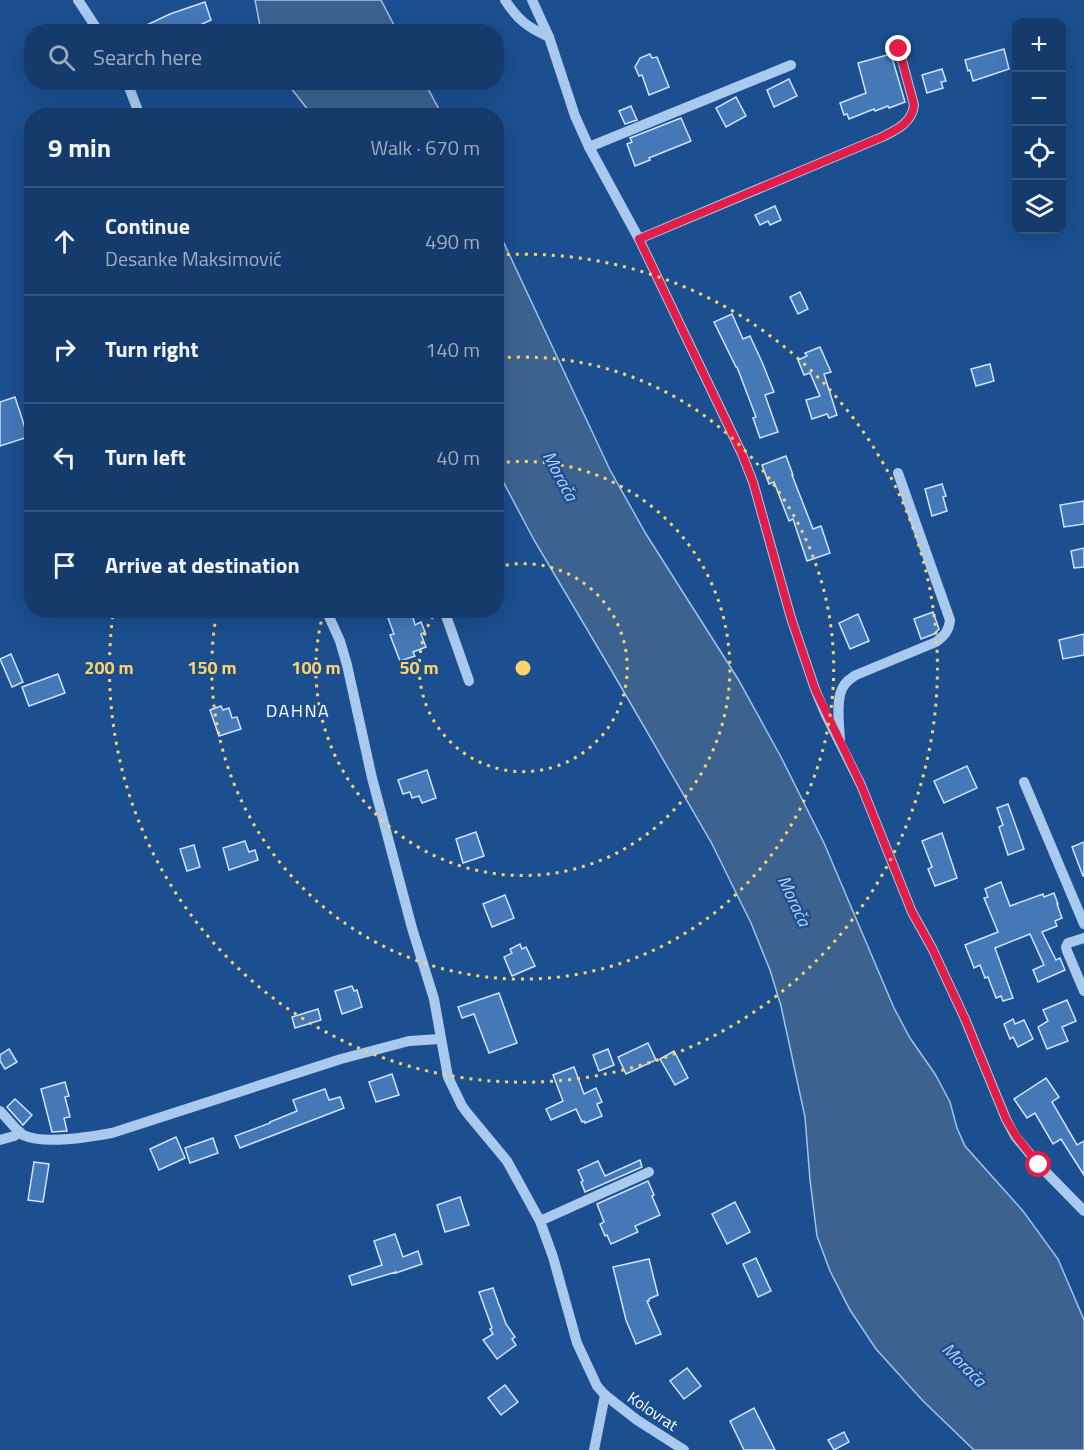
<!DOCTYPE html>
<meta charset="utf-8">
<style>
:root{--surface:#143b6b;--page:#214673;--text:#f1f3f6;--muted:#9dadc1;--line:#33557e}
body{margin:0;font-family:"Titillium Web",sans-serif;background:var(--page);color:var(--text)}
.controls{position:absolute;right:18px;top:18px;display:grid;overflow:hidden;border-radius:12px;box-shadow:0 6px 24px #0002}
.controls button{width:54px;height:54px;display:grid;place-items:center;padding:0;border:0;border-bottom:2px solid var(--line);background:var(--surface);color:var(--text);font:30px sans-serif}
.stop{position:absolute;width:18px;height:18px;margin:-14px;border:4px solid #e11d48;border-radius:50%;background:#fff}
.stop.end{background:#e11d48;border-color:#fff;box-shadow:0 2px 6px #0008}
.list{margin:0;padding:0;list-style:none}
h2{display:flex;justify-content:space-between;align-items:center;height:78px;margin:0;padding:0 24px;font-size:26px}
h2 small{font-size:20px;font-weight:400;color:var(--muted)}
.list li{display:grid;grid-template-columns:39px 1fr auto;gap:18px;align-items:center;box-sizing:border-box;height:108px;padding:0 24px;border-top:2px solid var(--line)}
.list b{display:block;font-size:22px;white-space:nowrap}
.list p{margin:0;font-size:20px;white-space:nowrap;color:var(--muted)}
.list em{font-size:20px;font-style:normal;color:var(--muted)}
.icon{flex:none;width:33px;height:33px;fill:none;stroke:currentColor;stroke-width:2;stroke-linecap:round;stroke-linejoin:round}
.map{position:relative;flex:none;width:1084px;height:1450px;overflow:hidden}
.search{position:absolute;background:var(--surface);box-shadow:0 6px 24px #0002;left:24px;top:24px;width:480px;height:66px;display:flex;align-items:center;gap:15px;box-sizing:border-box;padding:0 21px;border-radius:24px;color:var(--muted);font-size:22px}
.panel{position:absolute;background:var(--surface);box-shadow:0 6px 24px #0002;left:24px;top:108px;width:480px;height:510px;border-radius:24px}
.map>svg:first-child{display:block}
</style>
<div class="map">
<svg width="1084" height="1450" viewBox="0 0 1084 1450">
<rect width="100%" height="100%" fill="#1b4f8f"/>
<g fill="#3c6290" stroke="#9cc4f0" stroke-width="1.5">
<polygon points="255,0 381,0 397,31 261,31"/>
<polygon points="287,83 425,83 442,115 312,115"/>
<polygon points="496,226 610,470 646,534 738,679 781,757 824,843 894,1008 910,1038 935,1074 950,1102 957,1128 965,1146 1023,1211 1058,1259 1084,1320 1084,1450 974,1450 923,1401 876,1349 850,1310 830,1271 817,1236 810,1180 805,1117 781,1006 770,970 751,923 711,842 610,668 534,540 497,470"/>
</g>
<g fill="#4478b7" stroke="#cfe3fa" stroke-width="1.5">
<polygon points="205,2 211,20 202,24 203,27 190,32 132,32 170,14"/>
<polygon points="1004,49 1009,69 973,81 970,70 968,71 965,60"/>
<polygon points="650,54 652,58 657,57 669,87 649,95 642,75 639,76 635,67 640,58"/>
<polygon points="891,54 905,102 889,108 888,106 875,111 874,109 849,119 847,114 844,115 840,103 866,93 858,63"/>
<polygon points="942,69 946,81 941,82 943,88 927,93 922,75"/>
<polygon points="789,79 797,96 774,107 767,90"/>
<polygon points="736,97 746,116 726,127 716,108"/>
<polygon points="631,106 637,120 625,124 619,111"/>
<polygon points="681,118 691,141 649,158 650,160 635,166 627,144 632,142 630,138"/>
<polygon points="775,206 781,220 770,225 768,221 760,225 755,215"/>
<polygon points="800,292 808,309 798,314 790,297"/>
<polygon points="732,314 743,339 750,336 762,362 774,392 765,395 778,432 760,438 753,418 756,417 737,367 736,367 714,322"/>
<polygon points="820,347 831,372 824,374 837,415 829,418 827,414 812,419 806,400 820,396 810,373 804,375 798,360 807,356 805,353"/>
<polygon points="990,364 994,381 976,386 971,369"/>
<polygon points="15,397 28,437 0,446 0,402"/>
<polygon points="786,456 793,475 792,475 813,529 821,526 830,553 807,561 793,519 789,521 774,482 769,484 762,465"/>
<polygon points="942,484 946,496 943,497 947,511 932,516 925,489"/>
<polygon points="1084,501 1084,524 1064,527 1060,505"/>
<polygon points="1084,548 1084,567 1074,568 1071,551"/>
<polygon points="385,610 411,610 415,625 421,622 425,632 421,634 426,647 413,652 415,656 400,661 390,635 394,634"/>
<polygon points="933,612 939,629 934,634 921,639 914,619"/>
<polygon points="858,614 869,641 850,649 839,623"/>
<polygon points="1084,634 1084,655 1063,659 1059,640"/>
<polygon points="11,654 23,682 12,687 0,659"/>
<polygon points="58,674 65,693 29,706 22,687"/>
<polygon points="221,706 223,710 229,708 232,718 237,717 241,729 219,736 210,710"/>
<polygon points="967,766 977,788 944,803 934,781"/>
<polygon points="427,770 436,798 422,803 419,796 412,798 410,792 403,794 398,780"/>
<polygon points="1008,804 1024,849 1008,855 999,827 1003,825 997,808"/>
<polygon points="476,832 484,856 463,863 456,839"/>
<polygon points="942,833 957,878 935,886 928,869 932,867 922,841"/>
<polygon points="245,841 249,852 255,850 258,860 229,870 223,848"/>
<polygon points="1084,842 1084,876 1083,876 1072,847"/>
<polygon points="194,845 200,867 187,871 180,849"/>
<polygon points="1001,882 1010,906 1043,894 1044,897 1054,893 1058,904 1057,904 1062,918 1055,921 1057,926 1042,932 1056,960 1060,958 1065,970 1038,982 1033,970 1044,965 1030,934 995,948 1013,998 1003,1001 1001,996 996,998 988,977 985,978 980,965 974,968 965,945 998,932 984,898 988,897 985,889"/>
<polygon points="505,895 514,918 492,927 483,904"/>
<polygon points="520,944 522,949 526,947 535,966 512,976 504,957 512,953 510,949"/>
<polygon points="352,986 354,991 357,990 362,1007 342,1014 335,991"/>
<polygon points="499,993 517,1043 489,1053 474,1014 462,1018 458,1007"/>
<polygon points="1067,1000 1076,1021 1062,1027 1068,1041 1047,1049 1038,1027 1048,1021 1043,1010"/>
<polygon points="318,1009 321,1020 295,1028 292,1017"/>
<polygon points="1013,1019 1015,1024 1024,1020 1033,1039 1018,1047 1013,1037 1010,1039 1004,1024"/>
<polygon points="648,1043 656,1060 626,1074 618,1057"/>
<polygon points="9,1049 17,1062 5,1069 0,1061 0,1055"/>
<polygon points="608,1049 614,1065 599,1071 593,1055"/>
<polygon points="674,1051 688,1078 675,1085 660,1059"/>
<polygon points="574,1067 584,1094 596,1088 602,1102 597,1104 602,1116 585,1123 584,1121 582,1122 576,1109 551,1120 546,1109 563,1101 553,1075"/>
<polygon points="392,1074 399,1095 376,1102 369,1082"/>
<polygon points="1046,1078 1059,1097 1052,1102 1077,1145 1084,1141 1084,1175 1061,1139 1053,1144 1035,1113 1027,1118 1014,1099"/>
<polygon points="65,1082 69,1096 65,1097 70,1117 64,1118 67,1131 52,1132 41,1089"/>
<polygon points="325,1089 329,1100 340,1097 344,1108 240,1148 235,1136 270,1123 270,1122 297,1111 293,1100"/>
<polygon points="15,1099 32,1115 23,1125 7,1107"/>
<polygon points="176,1137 185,1158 159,1170 150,1149"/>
<polygon points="213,1138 218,1153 190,1163 185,1148"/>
<polygon points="640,1160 642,1167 585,1192 581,1182 583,1181 578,1170 598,1161 605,1176"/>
<polygon points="34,1162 49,1164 43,1202 28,1200"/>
<polygon points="648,1181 654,1195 652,1196 660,1215 635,1226 638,1232 611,1244 607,1235 605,1236 600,1224 604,1222 597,1204"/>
<polygon points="460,1197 469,1225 445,1232 437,1205"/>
<polygon points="735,1202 750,1232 727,1244 712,1214"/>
<polygon points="395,1234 403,1257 418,1251 422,1264 396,1273 396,1272 352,1285 349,1276 382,1265 374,1241"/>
<polygon points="756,1258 771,1291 758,1297 743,1264"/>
<polygon points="649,1259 658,1295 649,1299 649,1301 647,1301 661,1334 636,1344 626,1320 613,1267"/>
<polygon points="493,1288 506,1324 515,1337 512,1339 516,1345 497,1359 483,1340 493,1334 490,1329 492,1328 479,1292"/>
<polygon points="687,1368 701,1386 684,1399 670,1381"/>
<polygon points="505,1385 518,1402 501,1415 488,1398"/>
<polygon points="754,1408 775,1450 744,1450 730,1421"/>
<polygon points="844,1432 849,1442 834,1450 828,1440"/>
</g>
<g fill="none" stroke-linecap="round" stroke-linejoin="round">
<g stroke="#a9c9ee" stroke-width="10">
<polyline points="78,0 99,32"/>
<path d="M505,0C518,20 527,27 549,37"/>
<polyline points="532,0 549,37 575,116 589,147 639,239 742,454 753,482 791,618 815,689 826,715 861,785 912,912 932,948 965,1019 1006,1119 1015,1136 1039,1165 1084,1211"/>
<polyline points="127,82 140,116"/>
<polyline points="589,147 791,65"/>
<path d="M639,239L882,137C896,130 912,123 914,105L899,49"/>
<polyline points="326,610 340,641 347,665 372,778 412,928 434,999 448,1077 462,1106 468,1114 507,1161 540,1221 553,1257 577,1343 597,1386 605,1395 637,1420 684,1450"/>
<polyline points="444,610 469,681"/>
<path d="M840,739C839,725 836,701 842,689C845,682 850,679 856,675L936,642C944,636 949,631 950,620L898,473"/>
<polyline points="1024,782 1084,924"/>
<polyline points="1084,938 1068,943 1066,947 1067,951 1084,991"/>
<path d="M0,1111C6,1117 17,1131 23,1135C44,1145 90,1137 112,1133L341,1059L409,1041L440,1039"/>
<polyline points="0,1140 14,1136 20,1132"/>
<polyline points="540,1221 649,1172"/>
<polyline points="594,1450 605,1395"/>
</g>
</g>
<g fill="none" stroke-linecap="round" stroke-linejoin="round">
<path stroke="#e11d48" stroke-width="8" d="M899,49L914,105C912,123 896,130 882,137L639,239L742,454L753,482L791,618L815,689L861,785L912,912L932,948L965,1019L1006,1119L1016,1136L1039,1165"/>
</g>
<g fill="none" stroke="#ffd166" stroke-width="3" stroke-dasharray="3 6">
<path d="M497 567A104 104 0 1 1 436 611"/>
<path d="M498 463A207 207 0 1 1 324 611"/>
<path d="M499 358A311 311 0 1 1 217 611"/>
<path d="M498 255A414 414 0 1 1 113 614"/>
</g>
<g text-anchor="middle" stroke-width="4.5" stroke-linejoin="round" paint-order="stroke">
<g font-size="16" fill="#fff" stroke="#1b4f8f">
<text transform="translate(653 1411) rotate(34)" y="6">Kolovrat</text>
</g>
<g font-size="18" font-style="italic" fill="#b5d3f5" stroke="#1b4f8f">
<text transform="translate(560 476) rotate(62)" y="6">Morača</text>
<text transform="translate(794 901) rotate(65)" y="6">Morača</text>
<text transform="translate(964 1365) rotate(45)" y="6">Morača</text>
</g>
<g font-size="18" letter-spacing="1.5" fill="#fff" stroke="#1b4f8f">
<text x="298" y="717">DAHNA</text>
</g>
</g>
<circle cx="523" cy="668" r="9" fill="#ffd166" stroke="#1b4f8f" stroke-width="3"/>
<g font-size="18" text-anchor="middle" font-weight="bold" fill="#ffd166" stroke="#1b4f8f" stroke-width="4.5" stroke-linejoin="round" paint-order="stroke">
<text x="212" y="674">150 m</text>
<text x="316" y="674">100 m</text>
<text x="419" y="674">50 m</text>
<text x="109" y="674">200 m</text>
</g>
</svg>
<div class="controls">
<button>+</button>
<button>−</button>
<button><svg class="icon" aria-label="locate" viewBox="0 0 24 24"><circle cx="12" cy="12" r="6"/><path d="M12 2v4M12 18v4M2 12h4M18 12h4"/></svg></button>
<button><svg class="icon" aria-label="layers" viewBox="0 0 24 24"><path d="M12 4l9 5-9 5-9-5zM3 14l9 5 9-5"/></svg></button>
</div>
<div class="stop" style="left:1039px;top:1165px"></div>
<div class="stop end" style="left:899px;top:49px"></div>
<div class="search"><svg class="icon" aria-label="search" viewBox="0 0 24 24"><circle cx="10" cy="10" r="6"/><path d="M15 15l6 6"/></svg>Search here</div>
<section class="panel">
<h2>9 min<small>Walk · 670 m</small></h2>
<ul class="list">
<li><svg class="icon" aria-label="ahead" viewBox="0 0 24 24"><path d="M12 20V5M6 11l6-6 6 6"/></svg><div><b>Continue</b><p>Desanke Maksimović</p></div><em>490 m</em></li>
<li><svg class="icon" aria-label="right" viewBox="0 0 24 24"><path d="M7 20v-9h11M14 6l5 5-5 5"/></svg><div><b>Turn right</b></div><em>140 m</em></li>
<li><svg class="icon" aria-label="left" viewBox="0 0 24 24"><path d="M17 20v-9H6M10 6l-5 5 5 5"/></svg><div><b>Turn left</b></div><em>40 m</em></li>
<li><svg class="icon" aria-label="arrive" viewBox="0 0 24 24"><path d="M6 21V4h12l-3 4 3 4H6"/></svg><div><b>Arrive at destination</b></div></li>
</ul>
</section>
</div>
